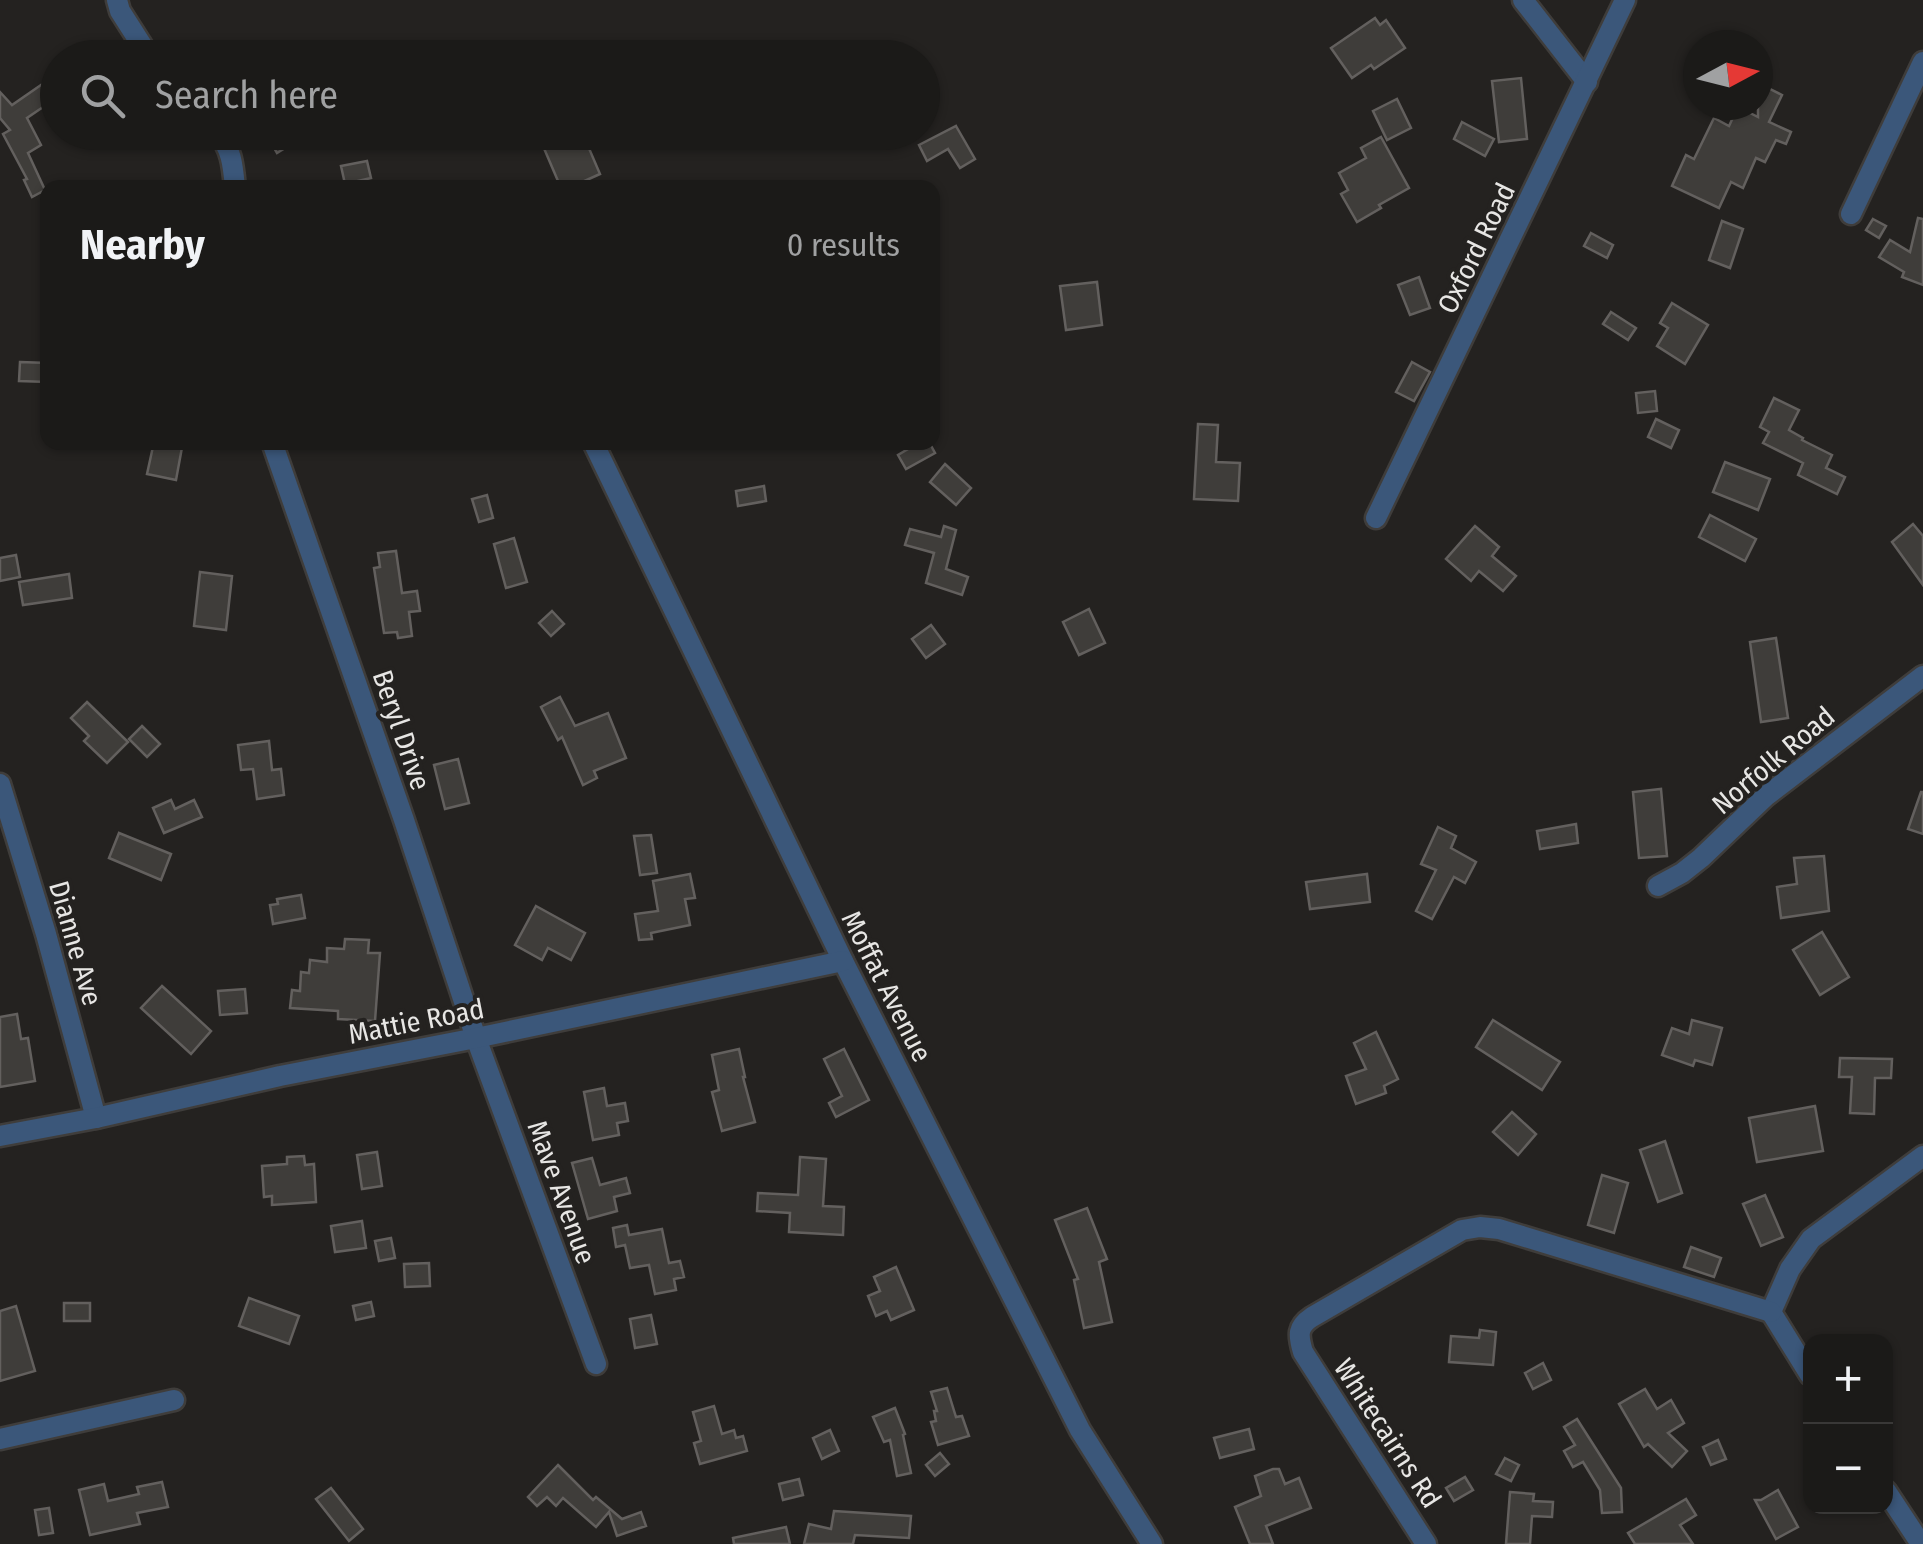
<!DOCTYPE html>
<meta charset="utf-8">
<style>
:root{--surface:#1b1a18;--page:#282725;--text:#f1f3f6;--muted:#a0a1a2;--line:#393837}
body{margin:0;font-family:"Fira Sans Condensed",sans-serif;background:var(--page);color:var(--text)}
.controls{position:absolute;right:30px;bottom:30px;display:grid;overflow:hidden;border-radius:20px;box-shadow:0 2px 8px #0004}
.controls button{width:90px;height:90px;display:grid;place-items:center;padding:0;border:0;border-bottom:2px solid var(--line);background:var(--surface);color:var(--text);font:50px sans-serif}
.compass{position:absolute;left:1683px;top:30px;width:90px;height:90px;border-radius:50%;background:var(--surface);box-shadow:0 2px 8px #0004;rotate:83deg}
.list{margin:0;padding:0;list-style:none}
h2{display:flex;justify-content:space-between;align-items:center;height:130px;margin:0;padding:0 40px;font-size:42px}
h2 small{font-size:32px;font-weight:400;color:var(--muted)}
.icon{flex:none;width:55px;height:55px;fill:none;stroke:currentColor;stroke-width:2;stroke-linecap:round;stroke-linejoin:round}
.map{position:relative;flex:none;width:1923px;height:1544px;overflow:hidden}
.search{position:absolute;background:var(--surface);box-shadow:0 2px 8px #0004;left:40px;top:40px;width:900px;height:110px;display:flex;align-items:center;gap:25px;box-sizing:border-box;padding:0 35px;border-radius:55px;color:var(--muted);font-size:38px}
.panel{position:absolute;background:var(--surface);box-shadow:0 2px 8px #0004;left:40px;top:180px;width:900px;height:270px;border-radius:20px}
.map>svg:first-child{display:block}
</style>
<div class="map">
<svg width="1923" height="1544" viewBox="0 0 1923 1544">
<rect width="100%" height="100%" fill="#242220"/>
<g fill="#3f3d3a" stroke="#63605e" stroke-width="2.5">
<polygon points="1375,18 1380,25 1386,20 1405,48 1374,69 1371,65 1352,78 1331,48"/>
<polygon points="1521,78 1527,139 1499,142 1492,81"/>
<polygon points="41,85 52,101 27,118 41,145 28,153 45,190 32,197 24,180 27,179 3,134 10,130 0,118 0,92 12,105"/>
<polygon points="1762,85 1782,95 1769,122 1791,132 1786,144 1776,140 1765,162 1756,158 1743,188 1731,182 1719,208 1672,186 1686,155 1694,159 1714,118 1729,126 1738,107 1758,117 1758,92"/>
<polygon points="1397,99 1411,128 1387,140 1373,111"/>
<polygon points="1462,122 1494,139 1485,156 1454,139"/>
<polygon points="956,126 975,159 960,168 948,149 927,161 919,145"/>
<polygon points="265,132 311,132 277,153"/>
<polygon points="537,132 582,132 600,174 569,188 561,188"/>
<polygon points="1381,137 1409,188 1379,205 1381,208 1357,222 1341,194 1348,190 1339,173 1366,158 1361,148"/>
<polygon points="367,161 371,178 345,184 341,166"/>
<polygon points="1918,218 1923,219 1923,285 1902,277 1904,272 1879,257 1890,240 1910,252"/>
<polygon points="1873,219 1886,226 1879,238 1866,230"/>
<polygon points="1722,221 1743,229 1730,268 1709,260"/>
<polygon points="1591,233 1613,245 1607,258 1584,246"/>
<polygon points="1419,277 1430,308 1410,315 1398,285"/>
<polygon points="1097,282 1102,325 1066,330 1060,286"/>
<polygon points="1672,303 1708,325 1685,364 1657,346 1668,328 1660,323"/>
<polygon points="1611,312 1636,328 1628,340 1603,324"/>
<polygon points="20,362 48,363 48,382 19,381"/>
<polygon points="1412,362 1430,372 1414,401 1396,392"/>
<polygon points="1655,391 1657,411 1638,413 1636,393"/>
<polygon points="1774,398 1799,410 1789,430 1803,438 1802,440 1832,455 1826,468 1845,477 1837,494 1798,475 1803,463 1763,443 1769,432 1760,427"/>
<polygon points="1656,419 1679,430 1671,448 1648,437"/>
<polygon points="1198,424 1218,425 1216,462 1240,463 1238,501 1194,499"/>
<polygon points="154,442 183,442 176,480 147,474"/>
<polygon points="920,442 929,442 935,453 906,469 898,455"/>
<polygon points="1725,462 1770,479 1758,510 1713,492"/>
<polygon points="945,464 971,488 956,505 930,482"/>
<polygon points="764,486 766,501 738,506 736,491"/>
<polygon points="487,495 493,518 479,522 472,499"/>
<polygon points="1710,515 1756,539 1745,561 1699,537"/>
<polygon points="1913,524 1923,536 1923,585 1892,542"/>
<polygon points="944,526 956,530 946,569 968,577 962,595 926,583 934,553 905,545 910,529 941,537"/>
<polygon points="1475,526 1499,547 1492,556 1516,576 1503,591 1479,571 1471,581 1446,559"/>
<polygon points="514,538 527,582 506,588 494,544"/>
<polygon points="396,551 402,593 417,591 420,611 409,612 412,636 398,638 397,632 384,633 374,568 380,567 378,553"/>
<polygon points="16,555 20,577 0,581 0,558"/>
<polygon points="200,572 232,576 226,630 194,626"/>
<polygon points="69,574 72,598 23,605 19,582"/>
<polygon points="1089,609 1105,643 1079,655 1063,622"/>
<polygon points="552,611 564,624 551,636 539,623"/>
<polygon points="931,625 945,644 926,658 912,639"/>
<polygon points="1776,638 1788,718 1761,722 1750,642"/>
<polygon points="560,697 575,726 608,713 626,758 594,771 597,778 583,785 562,737 558,740 541,707"/>
<polygon points="87,702 128,742 107,763 84,741 89,736 71,718"/>
<polygon points="142,726 160,744 147,757 129,739"/>
<polygon points="269,741 272,770 281,769 284,795 257,799 253,769 241,770 238,745"/>
<polygon points="458,759 469,803 445,809 434,765"/>
<polygon points="1661,789 1667,856 1639,858 1633,792"/>
<polygon points="1921,792 1923,792 1923,834 1908,829"/>
<polygon points="171,800 175,809 194,800 202,817 164,833 153,808"/>
<polygon points="1576,824 1578,843 1540,849 1537,831"/>
<polygon points="1438,827 1456,836 1451,848 1476,862 1465,883 1454,877 1432,919 1416,911 1436,870 1421,864"/>
<polygon points="119,833 171,854 161,880 109,858"/>
<polygon points="651,835 657,873 640,875 634,836"/>
<polygon points="1824,856 1829,911 1781,918 1777,887 1797,884 1794,858"/>
<polygon points="690,874 695,898 685,899 690,925 651,933 652,939 639,940 635,914 658,911 653,881"/>
<polygon points="1367,874 1370,902 1310,909 1306,882"/>
<polygon points="301,895 305,918 273,924 270,905 278,904 277,899"/>
<polygon points="536,906 585,933 571,960 548,948 542,960 515,945"/>
<polygon points="1822,932 1849,977 1820,995 1793,950"/>
<polygon points="345,939 369,940 368,953 380,953 375,1021 338,1019 338,1011 290,1008 292,990 300,991 301,972 309,973 310,960 327,962 327,948 344,949"/>
<polygon points="162,986 211,1031 191,1054 141,1008"/>
<polygon points="245,989 247,1013 220,1015 218,991"/>
<polygon points="17,1014 21,1039 28,1038 35,1081 0,1087 0,1017"/>
<polygon points="1493,1020 1560,1062 1542,1090 1476,1047"/>
<polygon points="1692,1020 1722,1028 1712,1065 1695,1060 1693,1066 1662,1055 1672,1028 1689,1034"/>
<polygon points="1376,1032 1398,1079 1384,1086 1386,1093 1356,1104 1346,1076 1366,1069 1354,1043"/>
<polygon points="739,1049 745,1077 743,1077 755,1122 722,1131 712,1092 719,1090 712,1055"/>
<polygon points="844,1049 869,1100 836,1117 829,1103 842,1096 824,1059"/>
<polygon points="1840,1058 1892,1059 1891,1078 1875,1078 1874,1114 1850,1113 1852,1077 1839,1077"/>
<polygon points="604,1088 607,1106 625,1103 628,1121 617,1123 619,1135 593,1140 584,1092"/>
<polygon points="1815,1106 1823,1151 1757,1162 1749,1118"/>
<polygon points="1512,1112 1536,1134 1518,1155 1493,1132"/>
<polygon points="1665,1141 1682,1193 1658,1202 1640,1150"/>
<polygon points="377,1152 382,1186 362,1189 357,1155"/>
<polygon points="304,1156 305,1165 314,1164 316,1202 272,1205 272,1196 264,1197 262,1166 287,1164 287,1157"/>
<polygon points="800,1157 826,1159 823,1206 844,1207 843,1235 789,1232 790,1213 757,1211 758,1193 798,1195"/>
<polygon points="592,1158 600,1185 626,1178 630,1193 614,1197 617,1211 588,1219 572,1163"/>
<polygon points="1602,1175 1628,1183 1614,1233 1588,1225"/>
<polygon points="1765,1195 1783,1237 1761,1246 1743,1204"/>
<polygon points="1087,1208 1107,1259 1099,1262 1112,1322 1084,1328 1074,1280 1078,1279 1055,1220"/>
<polygon points="362,1221 366,1248 335,1252 331,1226"/>
<polygon points="627,1225 629,1235 662,1229 669,1263 680,1261 684,1277 674,1279 676,1290 655,1294 649,1265 630,1268 625,1245 616,1247 613,1228"/>
<polygon points="391,1238 395,1258 379,1261 375,1241"/>
<polygon points="1691,1247 1721,1258 1714,1277 1684,1267"/>
<polygon points="429,1263 430,1286 405,1287 404,1264"/>
<polygon points="896,1267 914,1310 891,1320 887,1311 876,1316 868,1296 880,1291 874,1277"/>
<polygon points="249,1298 299,1316 289,1344 239,1326"/>
<polygon points="371,1302 374,1316 356,1320 353,1306"/>
<rect x="64" y="1303" width="26" height="18"/>
<polygon points="16,1306 35,1371 0,1381 0,1311"/>
<polygon points="651,1315 657,1344 635,1348 630,1319"/>
<polygon points="1480,1330 1496,1332 1493,1365 1449,1362 1451,1336 1479,1338"/>
<polygon points="1543,1363 1551,1380 1533,1389 1525,1373"/>
<polygon points="947,1388 956,1417 962,1416 969,1436 938,1445 931,1422 936,1421 934,1411 937,1411 931,1392"/>
<polygon points="1645,1389 1657,1409 1671,1400 1684,1423 1668,1433 1687,1451 1672,1467 1648,1444 1644,1447 1619,1404"/>
<polygon points="714,1406 722,1434 734,1430 736,1438 743,1436 747,1451 700,1464 694,1443 701,1441 693,1412"/>
<polygon points="895,1408 905,1434 903,1435 911,1473 897,1476 890,1440 884,1442 873,1417"/>
<polygon points="1577,1419 1621,1488 1622,1512 1602,1513 1600,1490 1583,1462 1573,1467 1564,1451 1575,1445 1564,1427"/>
<polygon points="1249,1429 1254,1449 1220,1458 1214,1438"/>
<polygon points="830,1430 839,1451 822,1459 813,1438"/>
<polygon points="1718,1440 1726,1459 1711,1465 1703,1447"/>
<polygon points="940,1453 949,1464 935,1476 926,1465"/>
<polygon points="1505,1458 1519,1465 1511,1481 1496,1474"/>
<polygon points="558,1465 593,1500 596,1497 622,1519 641,1512 646,1526 617,1536 609,1512 596,1527 563,1498 556,1506 547,1497 537,1506 528,1497"/>
<polygon points="1273,1469 1279,1469 1285,1484 1299,1478 1311,1508 1266,1526 1273,1544 1250,1544 1235,1507 1261,1496 1255,1476"/>
<polygon points="1465,1477 1473,1490 1454,1501 1446,1488"/>
<polygon points="799,1479 803,1495 783,1500 779,1484"/>
<polygon points="162,1482 168,1507 137,1513 140,1524 90,1535 79,1490 104,1484 108,1501 139,1494 137,1487"/>
<polygon points="331,1488 363,1529 349,1541 316,1499"/>
<polygon points="1778,1490 1798,1527 1776,1539 1755,1500 1761,1500"/>
<polygon points="1510,1492 1534,1494 1533,1501 1553,1502 1552,1517 1532,1516 1530,1544 1506,1544"/>
<polygon points="1686,1499 1696,1515 1680,1525 1693,1544 1635,1544 1628,1533"/>
<polygon points="49,1508 53,1533 39,1535 35,1510"/>
<polygon points="834,1511 911,1516 909,1538 855,1535 853,1544 804,1544 809,1524 831,1529"/>
<polygon points="786,1527 790,1544 734,1544 733,1538"/>
</g>
<g fill="none" stroke-linecap="round" stroke-linejoin="round">
<defs>
<g id="minor">
<polyline points="117,0 120,11 150,58"/>
<polyline points="1523,0 1587,82"/>
<path d="M217,132C232,149 233,166 235,188"/>
<polyline points="1851,214 1923,62"/>
<polyline points="272,442 404,820 476,1038 596,1364"/>
<polyline points="593,442 843,961 1080,1430 1152,1544"/>
<polyline points="1376,518 1625,0"/>
<polyline points="0,784 46,934 96,1118"/>
<polyline points="1658,886 1682,873 1701,858 1766,796 1923,676"/>
<polyline points="0,1136 96,1118 280,1076 476,1038 843,961"/>
<polyline points="1810,1375 1771,1312 1790,1269 1811,1239 1923,1156"/>
<polyline points="0,1439 174,1400"/>
<polyline points="1886,1491 1921,1544"/>
<path d="M1426,1544L1303,1352C1298,1335 1297,1327 1312,1317L1462,1230L1480,1227L1499,1229L1771,1312"/>
</g>
</defs>
<use href="#minor" stroke="#3f3d3b" stroke-width="25"/>
<use href="#minor" stroke="#3b577a" stroke-width="20"/>
</g>
<g text-anchor="middle" stroke-width="8" stroke-linejoin="round" paint-order="stroke">
<g font-size="28" fill="#e7e6e4" stroke="#242220">
<text transform="translate(1476 248) rotate(-64)" y="10">Oxford Road</text>
<text transform="translate(402 730) rotate(71)" y="10">Beryl Drive</text>
<text transform="translate(1773 760) rotate(-40)" y="10">Norfolk Road</text>
<text transform="translate(76 943) rotate(74)" y="10">Dianne Ave</text>
<text transform="translate(887 986) rotate(63)" y="10">Moffat Avenue</text>
<text transform="translate(416 1021) rotate(-11)" y="10">Mattie Road</text>
<text transform="translate(562 1192) rotate(70)" y="10">Mave Avenue</text>
<text transform="translate(1388 1433) rotate(57)" y="10">Whitecairns Rd</text>
</g>
</g>
</svg>
<div class="controls">
<button>+</button>
<button>−</button>
</div>
<svg class="compass" viewBox="-18 -18 36 36"><path d="M0-13l5 13h-10z" fill="#e53935"/><path d="M0 13l5-13h-10z" fill="#a0a1a2"/></svg>
<div class="search"><svg class="icon" aria-label="search" viewBox="0 0 24 24"><circle cx="10" cy="10" r="6"/><path d="M15 15l6 6"/></svg>Search here</div>
<section class="panel">
<h2>Nearby<small>0 results</small></h2>
<ul class="list">
</ul>
</section>
</div>
